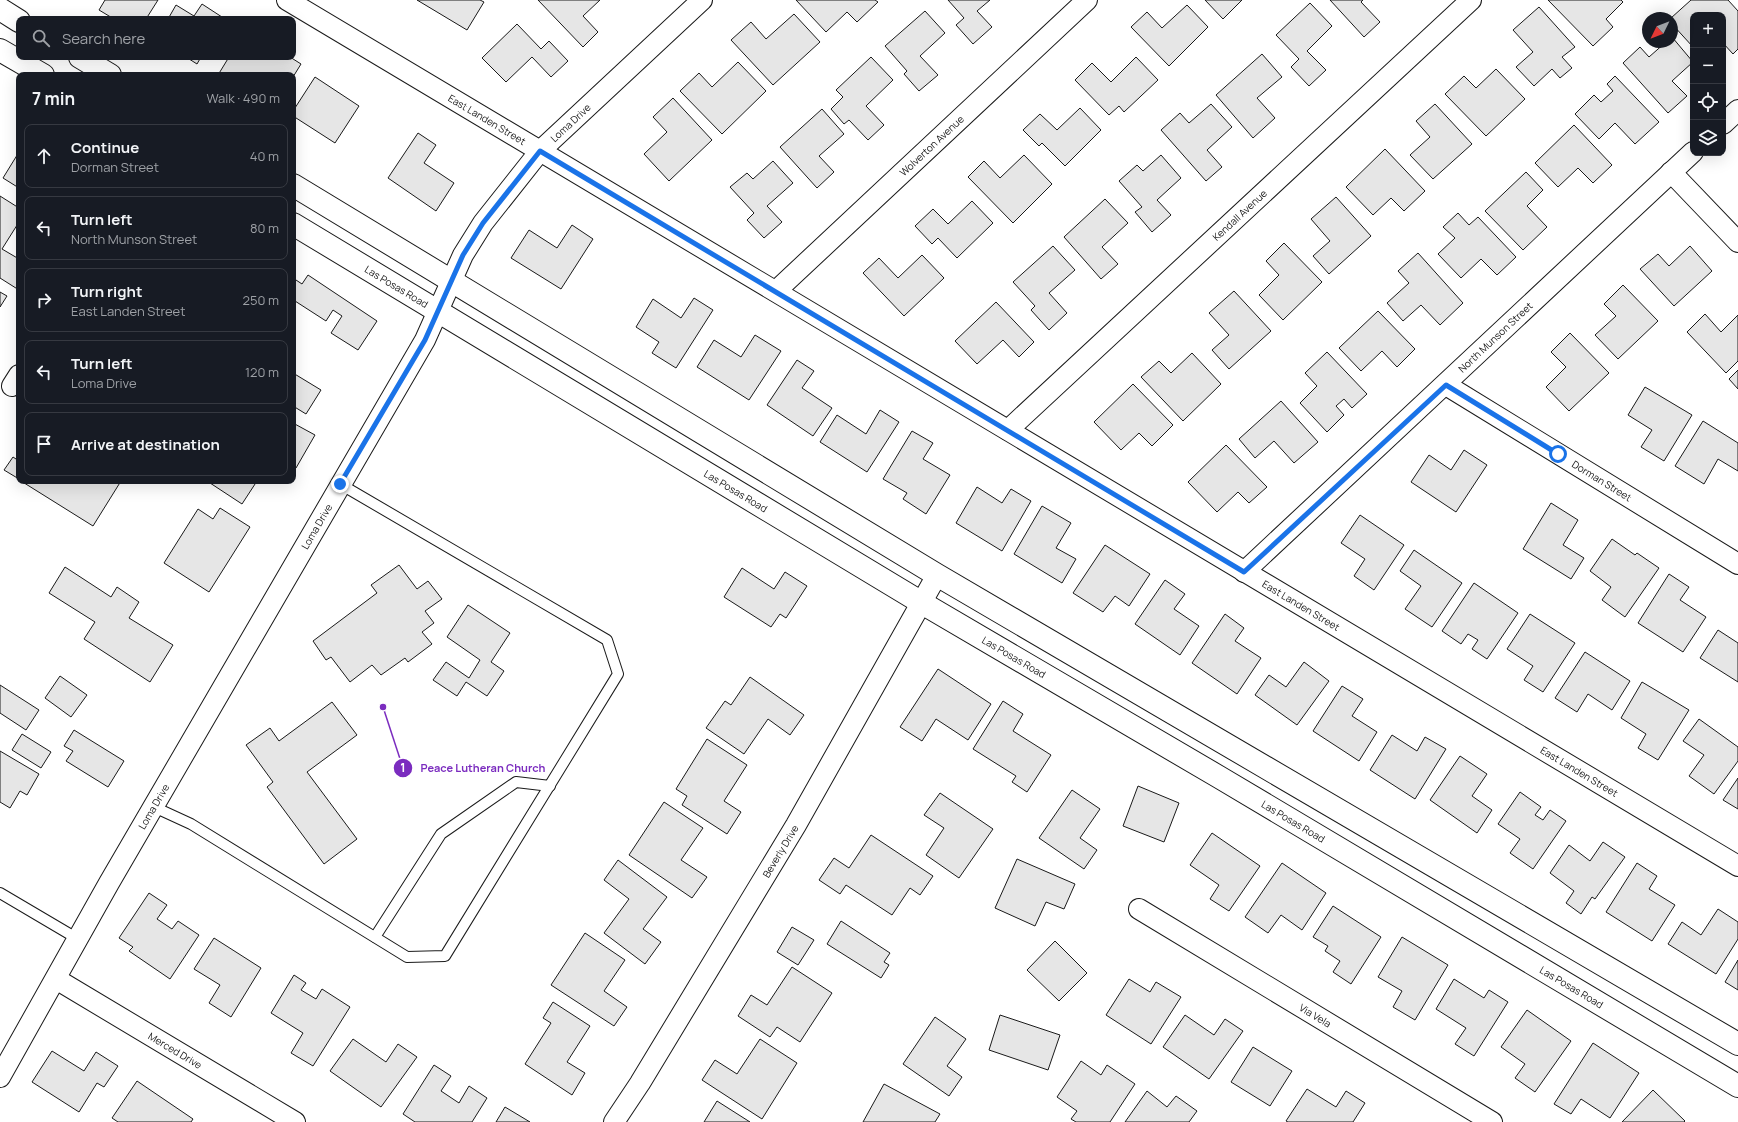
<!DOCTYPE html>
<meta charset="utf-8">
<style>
:root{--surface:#171b24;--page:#242831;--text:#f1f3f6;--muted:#9ea1a6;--line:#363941}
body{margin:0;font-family:Manrope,sans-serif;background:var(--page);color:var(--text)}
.controls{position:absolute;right:12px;top:12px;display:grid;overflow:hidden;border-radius:8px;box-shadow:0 4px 16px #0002}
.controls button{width:36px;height:36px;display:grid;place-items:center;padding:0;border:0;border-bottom:1px solid var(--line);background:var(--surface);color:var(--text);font:20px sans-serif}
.compass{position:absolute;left:1642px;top:12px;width:36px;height:36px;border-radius:50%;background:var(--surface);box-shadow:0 4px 16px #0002;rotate:227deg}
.stop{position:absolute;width:12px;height:12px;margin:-9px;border:3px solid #1a73e8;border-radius:50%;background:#fff}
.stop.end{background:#1a73e8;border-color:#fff;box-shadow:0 1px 4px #0008}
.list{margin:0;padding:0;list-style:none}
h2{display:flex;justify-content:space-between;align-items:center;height:52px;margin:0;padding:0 16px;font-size:17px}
h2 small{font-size:13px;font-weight:400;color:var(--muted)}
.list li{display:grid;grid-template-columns:26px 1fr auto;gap:12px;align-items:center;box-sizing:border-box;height:64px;margin:0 8px 8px;padding:0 8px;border:1px solid var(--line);border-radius:8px}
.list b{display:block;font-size:15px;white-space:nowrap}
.list p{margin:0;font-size:13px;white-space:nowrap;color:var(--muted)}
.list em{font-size:13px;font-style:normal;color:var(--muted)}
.icon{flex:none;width:22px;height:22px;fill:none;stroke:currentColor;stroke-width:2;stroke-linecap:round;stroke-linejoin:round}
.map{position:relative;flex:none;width:1738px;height:1122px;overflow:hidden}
.search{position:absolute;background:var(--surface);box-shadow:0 4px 16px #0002;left:16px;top:16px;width:280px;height:44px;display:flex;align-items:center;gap:10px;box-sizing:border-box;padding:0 14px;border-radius:8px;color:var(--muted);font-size:15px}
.panel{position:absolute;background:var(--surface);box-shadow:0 4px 16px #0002;left:16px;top:72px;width:280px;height:412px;border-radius:8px}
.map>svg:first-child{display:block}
</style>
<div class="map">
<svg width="1738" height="1122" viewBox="0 0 1738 1122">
<rect width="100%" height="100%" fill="#fff"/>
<g fill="#e6e6e6" stroke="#1a1a1a">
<polygon points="105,0 158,0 146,19 114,19 99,10"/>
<polygon points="417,0 480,0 484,2 467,30"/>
<polygon points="538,0 600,0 583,16 598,32 583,47"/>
<polygon points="796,0 875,0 878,2 857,22 847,12 826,32"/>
<polygon points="948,0 990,0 977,11 992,27 973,44 956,25 964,18"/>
<polygon points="1205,0 1242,0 1223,19"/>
<polygon points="1330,0 1363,0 1361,2 1380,22 1364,37"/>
<polygon points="1548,0 1621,0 1623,2 1606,19 1613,27 1593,46"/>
<polygon points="1691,0 1728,0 1738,11 1738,49 1733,54 1723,43 1723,15 1693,15 1693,47 1672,24 1671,18"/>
<polygon points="1310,3 1332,26 1307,51 1326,70 1309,86 1291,67 1299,59 1276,35"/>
<polygon points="202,4 225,19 168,19 176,5 194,16"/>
<polygon points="1187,5 1208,27 1169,66 1131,27 1147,12 1162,28"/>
<polygon points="1539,7 1575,47 1562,57 1572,68 1560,78 1552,69 1534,86 1516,67 1533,52 1513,30"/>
<polygon points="925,11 945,33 920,56 938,75 919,91 904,74 907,71 885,46"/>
<polygon points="794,14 820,42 773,85 731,40 751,22 766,39"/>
<polygon points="517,24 541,49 549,41 568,61 551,77 532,57 506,82 482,58"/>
<polygon points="1672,37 1693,62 1672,81 1687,96 1668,113 1623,63 1640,47 1649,57 1666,42 1672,42"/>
<polygon points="1262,54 1282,77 1257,98 1275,118 1253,138 1216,95"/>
<polygon points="186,57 201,57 197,64"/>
<polygon points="229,57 290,57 301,64 293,77 293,75 218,75"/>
<polygon points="871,57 893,80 866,106 884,125 868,140 849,120 844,124 831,109 843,97 836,90"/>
<polygon points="1136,57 1158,80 1124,112 1119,106 1109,115 1075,80 1092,63 1111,82"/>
<polygon points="738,62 766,91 722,134 680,91 699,73 712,87"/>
<polygon points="1496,69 1525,99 1486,136 1445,94 1464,76 1476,88"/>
<polygon points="1615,76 1659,122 1635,144 1615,123 1599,139 1575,114 1594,95 1601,102 1613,91 1607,84"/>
<polygon points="315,77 359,106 335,143 293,116 293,111"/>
<polygon points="673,98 712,140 669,181 644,154 667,132 653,117"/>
<polygon points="1211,104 1232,127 1207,150 1222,167 1206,181 1161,130 1180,113 1189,123"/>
<polygon points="1435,104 1472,144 1433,179 1410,155 1430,137 1416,121"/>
<polygon points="1080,108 1101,130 1065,166 1042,143 1039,146 1023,130 1040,114 1057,130"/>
<polygon points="822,109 844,134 819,156 834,172 817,188 780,147"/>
<polygon points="1574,125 1612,165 1593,183 1578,168 1558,187 1535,163"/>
<polygon points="418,133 436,145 424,163 454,183 436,211 388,178"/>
<polygon points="1385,149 1425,191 1404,211 1391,198 1373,215 1346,187"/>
<polygon points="19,152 19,188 3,178"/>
<polygon points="1024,155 1052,184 1013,223 968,177 984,161 1000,178"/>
<polygon points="1161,155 1181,178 1157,200 1171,215 1152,232 1135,212 1142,207 1119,181 1137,165 1143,171"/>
<polygon points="773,161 793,183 767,206 782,222 764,238 747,220 754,213 730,187 747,173 753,179"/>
<polygon points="1526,172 1543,190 1527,206 1547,227 1523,250 1485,211"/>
<polygon points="0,196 19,208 19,222 2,249 19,259 19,290 0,278"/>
<polygon points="1336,197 1371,236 1329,274 1313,256 1330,241 1311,219"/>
<polygon points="1105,199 1128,223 1102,247 1118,264 1101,279 1064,237"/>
<polygon points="972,201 993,223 957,258 938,238 932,244 915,226 933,209 948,224"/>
<polygon points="1458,213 1469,225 1478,217 1516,257 1497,275 1481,259 1461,278 1438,254 1455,238 1443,227"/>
<polygon points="572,225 593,239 561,289 511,258 529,230 557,248"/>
<polygon points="1284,243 1322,282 1283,320 1259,295 1279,275 1266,261"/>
<polygon points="1053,246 1075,270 1049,293 1067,313 1049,330 1031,310 1035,306 1013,282"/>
<polygon points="1690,246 1712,271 1674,306 1640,269 1658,254 1669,266"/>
<polygon points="1418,253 1463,303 1440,325 1421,305 1403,321 1387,303 1409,283 1398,271"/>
<polygon points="922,255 944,278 904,316 863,273 879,258 898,278"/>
<polygon points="308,275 377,321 358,350 331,333 342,316 333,310 326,321 295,301 293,304 293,278 302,284"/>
<polygon points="1623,285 1658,321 1618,359 1595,335 1616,316 1604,304"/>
<polygon points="1234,291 1271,331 1229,369 1212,350 1229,335 1209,313"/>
<polygon points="0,292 7,296 0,307"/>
<polygon points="694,298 713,310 676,368 652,353 659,342 636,327 653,299 681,318"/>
<polygon points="996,302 1034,342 1019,357 1003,340 977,364 955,341"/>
<polygon points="1378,311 1415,349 1397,367 1382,351 1361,371 1339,348"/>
<polygon points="1705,314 1721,332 1738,315 1738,361 1726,373 1687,332"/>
<polygon points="1570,333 1609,373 1569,411 1546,387 1566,367 1551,352"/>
<polygon points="755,335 781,351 749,400 697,367 714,340 741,357"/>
<polygon points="1327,352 1367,394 1352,408 1344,399 1336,406 1344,415 1327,432 1300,403 1317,386 1305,373"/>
<polygon points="1192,353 1221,384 1183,421 1141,377 1159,361 1171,373"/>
<polygon points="797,360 814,371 802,388 832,408 813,436 767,405"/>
<polygon points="1738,370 1738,389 1729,379"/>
<polygon points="293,373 321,390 306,414 293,406"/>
<polygon points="1133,384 1173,425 1152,446 1139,433 1121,450 1094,422"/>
<polygon points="1645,387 1692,415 1664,461 1641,447 1652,430 1628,415"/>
<polygon points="1281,401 1318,442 1294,463 1274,441 1255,458 1239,439"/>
<polygon points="880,410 899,422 867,472 820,442 837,415 866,434"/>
<polygon points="1703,421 1738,443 1738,471 1718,459 1704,484 1675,466"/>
<polygon points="293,423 315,435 296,468 293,466"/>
<polygon points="912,431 933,443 923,459 950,475 926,514 903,499 907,493 883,479"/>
<polygon points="1226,445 1267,487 1249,503 1238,492 1217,512 1188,482"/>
<polygon points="1464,450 1487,465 1456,512 1411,482 1429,455 1451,470"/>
<polygon points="13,457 19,461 19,479 4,470"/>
<polygon points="21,481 121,481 93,526"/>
<polygon points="207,481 257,481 242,504"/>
<polygon points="977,487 1002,503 1011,489 1031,501 1002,551 956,523"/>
<polygon points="1551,503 1578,520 1563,545 1584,558 1571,579 1523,549"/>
<polygon points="1042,506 1071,523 1056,548 1076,559 1062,583 1014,554"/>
<polygon points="220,508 250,527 209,592 164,563 198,509 213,519"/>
<polygon points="1360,515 1404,545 1374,590 1354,576 1365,559 1341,543"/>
<polygon points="1612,539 1635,555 1637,553 1659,568 1625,617 1602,600 1611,587 1590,571"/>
<polygon points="1105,545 1150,574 1129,606 1115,596 1103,612 1073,593"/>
<polygon points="1414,550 1462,583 1432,627 1405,609 1421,586 1400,571"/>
<polygon points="399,565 417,589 428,581 442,599 425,611 434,623 422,632 432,644 408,662 405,658 381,675 372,665 350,682 331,657 326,660 313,641 377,593 371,585"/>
<polygon points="65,567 111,597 117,587 139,602 129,618 173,645 150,682 84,639 95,622 49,593"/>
<polygon points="742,568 774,589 785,572 807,586 786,618 780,614 771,627 724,597"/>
<polygon points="1669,574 1689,587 1680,600 1706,617 1683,652 1638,623"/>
<polygon points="1165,580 1185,594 1174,609 1199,626 1180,655 1135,624"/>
<polygon points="1474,583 1518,613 1487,659 1472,649 1478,640 1468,634 1461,644 1442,631"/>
<polygon points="468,605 510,633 491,662 504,671 487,696 466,682 457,696 433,680 446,662 469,678 480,660 447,637"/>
<polygon points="1225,614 1244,628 1235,641 1261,658 1237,694 1192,663"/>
<polygon points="1530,614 1575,643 1543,692 1524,680 1533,666 1507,649"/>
<polygon points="1718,630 1738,643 1738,682 1700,658"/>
<polygon points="1585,652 1630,681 1612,710 1588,694 1577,712 1555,698"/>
<polygon points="1304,662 1329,681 1297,725 1255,695 1269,675 1286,687"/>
<polygon points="938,669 991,704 968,740 936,719 922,741 900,727"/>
<polygon points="60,676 87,695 71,717 45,698"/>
<polygon points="750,677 804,715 790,735 768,719 744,754 706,728 725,701 731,705"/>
<polygon points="1642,682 1689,710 1658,760 1638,748 1646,734 1621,718"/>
<polygon points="0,685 39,710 26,730 0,713"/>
<polygon points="1342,686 1363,699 1352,716 1377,732 1359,761 1313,731"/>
<polygon points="1003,701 1023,714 1013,731 1051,755 1027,792 1012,782 1016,776 973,749"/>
<polygon points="332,702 357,735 307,772 357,839 324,864 267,787 273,782 246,745 270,728 279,741"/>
<polygon points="1699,719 1738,747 1738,761 1714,794 1689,776 1704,755 1683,741"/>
<polygon points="74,730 124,761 108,787 66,761 73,751 64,746"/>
<polygon points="22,734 51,752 41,768 12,750"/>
<polygon points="1392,735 1417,751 1425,737 1446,749 1415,799 1370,770"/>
<polygon points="707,739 747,765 724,801 741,812 727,834 682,805 687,796 676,789"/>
<polygon points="0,751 39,774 27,795 20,791 10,808 0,802"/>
<polygon points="1460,756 1487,774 1472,796 1492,810 1477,833 1430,800"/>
<polygon points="1738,778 1738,809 1723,800"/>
<polygon points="1138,786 1179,803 1164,842 1123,826"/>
<polygon points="1072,790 1100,809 1080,838 1097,850 1084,869 1039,838"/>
<polygon points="1520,792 1541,807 1535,815 1543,820 1550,810 1566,821 1533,869 1510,853 1520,839 1498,824"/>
<polygon points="940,793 993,829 959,878 926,855 944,828 924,815"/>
<polygon points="664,802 703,828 681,860 707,877 692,898 629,855"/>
<polygon points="1212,833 1260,866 1229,911 1210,899 1219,885 1190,865"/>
<polygon points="871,835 933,876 920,895 910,888 892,915 846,885 840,894 819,880 834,858 849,868"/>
<polygon points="1603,842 1625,857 1595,899 1592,897 1581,914 1566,903 1574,891 1550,873 1569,845 1590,861"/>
<polygon points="1017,859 1075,884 1064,909 1046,902 1035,926 995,908"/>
<polygon points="618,860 667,897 643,929 661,942 645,964 604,933 629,899 604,880"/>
<polygon points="1282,863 1326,893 1302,930 1281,915 1268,933 1245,917"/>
<polygon points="1637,863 1657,876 1649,889 1675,905 1652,941 1606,912"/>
<polygon points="149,893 167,905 157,919 172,929 178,921 199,935 170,979 129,951 133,947 119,938"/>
<polygon points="1333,906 1381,937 1351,984 1333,972 1340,961 1325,951 1328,946 1313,937"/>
<polygon points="1718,909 1738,922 1738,939 1716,974 1668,944 1682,922 1701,935"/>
<polygon points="841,921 890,953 884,962 889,965 881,978 827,944"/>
<polygon points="792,927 814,940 798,965 777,952"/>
<polygon points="585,933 625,960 604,991 627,1007 614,1026 551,985"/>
<polygon points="1402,937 1448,965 1415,1020 1393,1007 1402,991 1378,977"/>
<polygon points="214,938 261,968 231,1017 209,1003 220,985 194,969"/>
<polygon points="1055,941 1087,973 1059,1001 1027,970"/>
<polygon points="1738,960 1738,990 1725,982"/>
<polygon points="792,967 832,993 800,1042 777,1027 770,1037 738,1016 751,995 767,1005"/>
<polygon points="294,975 306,983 301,990 316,999 322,989 350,1007 313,1066 291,1053 303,1033 271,1013"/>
<polygon points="1129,979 1150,992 1156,982 1181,997 1151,1044 1106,1015"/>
<polygon points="1454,979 1484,998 1489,990 1508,1002 1474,1056 1455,1044 1466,1028 1436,1009"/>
<polygon points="553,1002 590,1026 567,1062 585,1073 572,1095 525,1064 551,1023 543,1018"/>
<polygon points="1527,1010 1571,1041 1535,1092 1515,1078 1525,1064 1501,1047"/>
<polygon points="1000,1015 1060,1035 1048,1070 989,1050"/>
<polygon points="1185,1015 1214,1035 1225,1019 1243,1031 1209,1079 1163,1047"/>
<polygon points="935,1017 966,1039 947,1066 962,1077 949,1096 903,1064"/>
<polygon points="353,1039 386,1062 398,1044 417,1057 381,1107 330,1071"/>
<polygon points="760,1039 797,1063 762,1119 702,1080 715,1060 737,1074"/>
<polygon points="1593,1043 1639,1073 1610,1118 1581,1099 1571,1114 1554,1104"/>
<polygon points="1253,1047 1292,1071 1270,1106 1231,1082"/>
<polygon points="52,1051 84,1071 96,1052 118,1066 104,1087 97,1083 79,1112 32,1082"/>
<polygon points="1081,1061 1101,1075 1107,1065 1135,1084 1110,1122 1076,1122 1071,1119 1077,1111 1057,1097"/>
<polygon points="434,1065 451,1076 441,1091 459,1103 469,1086 487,1098 472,1122 415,1122 403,1114"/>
<polygon points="137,1081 193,1119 191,1122 118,1122 112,1118"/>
<polygon points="884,1084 940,1114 935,1122 863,1122"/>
<polygon points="1307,1089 1336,1107 1346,1091 1365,1103 1353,1122 1288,1122 1286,1121"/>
<polygon points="1653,1090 1685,1121 1684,1122 1622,1122"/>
<polygon points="1147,1091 1167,1107 1176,1096 1197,1111 1189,1122 1125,1122"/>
<polygon points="717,1101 750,1122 704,1122"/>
<polygon points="505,1107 530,1122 496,1122"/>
</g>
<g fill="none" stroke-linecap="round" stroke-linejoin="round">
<defs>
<g id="service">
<polyline points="154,807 191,824 407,957 445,956 618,674 607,640 340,484"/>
<polyline points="0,893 78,939"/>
<polyline points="375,937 441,834 516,782 550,786"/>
</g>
<g id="minor">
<path id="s1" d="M287,0L1738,866"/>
<polyline points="1723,124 1738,110"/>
<polyline points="1671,172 1738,242"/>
<path id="s2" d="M776,291L1087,0"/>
<path id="s3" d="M1446,385L1738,564"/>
<polyline points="12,386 19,375"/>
<path id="s4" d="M1008,430L1471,0"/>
<path id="s5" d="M1244,572L1693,152"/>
<path id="s6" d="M1139,909L1492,1122"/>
<path id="s7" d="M56,979L295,1122"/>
<path id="s8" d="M0,1077L109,883L425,340L463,255L483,223L540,151L702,0"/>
<path id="s9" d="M614,1122L640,1083L796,825L937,575"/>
</g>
<g id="secondary">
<polyline points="0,9 19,21"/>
<polyline points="0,50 43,75"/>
<polyline points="80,57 110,75"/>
<polyline points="293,185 937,575 1738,1044"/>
<path id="s10" d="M293,224L922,603L1219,777L1738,1086"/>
</g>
</defs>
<use href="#service" stroke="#1a1a1a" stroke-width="12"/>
<use href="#minor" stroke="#1a1a1a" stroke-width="22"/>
<use href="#secondary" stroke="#1a1a1a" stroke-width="24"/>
<use href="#service" stroke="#fff" stroke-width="10"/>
<use href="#minor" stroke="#fff" stroke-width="20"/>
<use href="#secondary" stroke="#fff" stroke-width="22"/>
</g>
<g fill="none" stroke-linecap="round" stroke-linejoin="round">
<polyline stroke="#1a73e8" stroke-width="5" points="340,484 425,340 463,255 483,223 540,151 1244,572 1446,385 1558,454"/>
</g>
<g text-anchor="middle" stroke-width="3" stroke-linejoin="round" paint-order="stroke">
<g font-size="10" fill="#1a1a1a" stroke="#fff">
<text dy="4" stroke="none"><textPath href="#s1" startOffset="233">East Landen Street</textPath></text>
<text dy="4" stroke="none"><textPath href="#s8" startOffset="1115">Loma Drive</textPath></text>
<text dy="4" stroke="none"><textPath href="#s2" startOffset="213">Wolverton Avenue</textPath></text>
<text dy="4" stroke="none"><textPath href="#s4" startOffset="316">Kendall Avenue</textPath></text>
<text dy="4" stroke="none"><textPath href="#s10" startOffset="121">Las Posas Road</textPath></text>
<text dy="4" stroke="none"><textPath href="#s5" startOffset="344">North Munson Street</textPath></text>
<text dy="4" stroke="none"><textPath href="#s3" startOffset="183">Dorman Street</textPath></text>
<text dy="4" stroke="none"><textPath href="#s10" startOffset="517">Las Posas Road</textPath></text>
<text dy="4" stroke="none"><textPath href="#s8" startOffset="635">Loma Drive</textPath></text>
<text dy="4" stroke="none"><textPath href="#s1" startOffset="1181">East Landen Street</textPath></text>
<text dy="4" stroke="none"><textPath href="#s10" startOffset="841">Las Posas Road</textPath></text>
<text dy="4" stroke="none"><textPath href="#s1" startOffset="1505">East Landen Street</textPath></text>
<text dy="4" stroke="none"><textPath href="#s8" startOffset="311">Loma Drive</textPath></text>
<text dy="4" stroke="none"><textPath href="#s10" startOffset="1165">Las Posas Road</textPath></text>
<text dy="4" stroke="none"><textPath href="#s9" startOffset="318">Beverly Drive</textPath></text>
<text dy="4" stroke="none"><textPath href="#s10" startOffset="1489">Las Posas Road</textPath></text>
<text dy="4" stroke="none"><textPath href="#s6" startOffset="206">Via Vela</textPath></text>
<text dy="4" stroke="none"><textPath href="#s7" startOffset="139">Merced Drive</textPath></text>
</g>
</g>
<path fill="none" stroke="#7b2cbf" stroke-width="1.5" d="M383 707L403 768"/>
<g fill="#7b2cbf" stroke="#fff" stroke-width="1.5">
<circle cx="383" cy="707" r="4"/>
<circle cx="403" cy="768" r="10"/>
</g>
<g font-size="12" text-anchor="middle" font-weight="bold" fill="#fff">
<text x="403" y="772">1</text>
</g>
<g font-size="11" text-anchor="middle" font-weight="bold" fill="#7b2cbf" stroke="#fff" stroke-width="3" stroke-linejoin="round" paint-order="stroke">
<text x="483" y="772">Peace Lutheran Church</text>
</g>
</svg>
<div class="controls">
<button>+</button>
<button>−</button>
<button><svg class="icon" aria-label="locate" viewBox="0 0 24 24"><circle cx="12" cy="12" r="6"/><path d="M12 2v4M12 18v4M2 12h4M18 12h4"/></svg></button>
<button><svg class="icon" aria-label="layers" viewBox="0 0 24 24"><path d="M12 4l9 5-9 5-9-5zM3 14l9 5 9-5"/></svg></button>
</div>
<svg class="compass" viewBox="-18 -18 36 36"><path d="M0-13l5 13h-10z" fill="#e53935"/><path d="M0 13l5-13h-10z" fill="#9ea1a6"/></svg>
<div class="stop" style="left:1558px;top:454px"></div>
<div class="stop end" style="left:340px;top:484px"></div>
<div class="search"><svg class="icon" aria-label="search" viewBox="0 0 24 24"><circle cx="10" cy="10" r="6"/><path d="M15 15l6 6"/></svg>Search here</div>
<section class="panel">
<h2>7 min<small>Walk · 490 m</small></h2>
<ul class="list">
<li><svg class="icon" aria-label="ahead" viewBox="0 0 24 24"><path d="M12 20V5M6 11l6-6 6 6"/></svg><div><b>Continue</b><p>Dorman Street</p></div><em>40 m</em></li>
<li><svg class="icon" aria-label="left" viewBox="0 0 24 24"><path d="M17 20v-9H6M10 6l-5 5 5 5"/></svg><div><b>Turn left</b><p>North Munson Street</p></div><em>80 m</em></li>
<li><svg class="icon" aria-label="right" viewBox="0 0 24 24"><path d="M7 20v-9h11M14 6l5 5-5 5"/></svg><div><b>Turn right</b><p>East Landen Street</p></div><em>250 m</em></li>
<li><svg class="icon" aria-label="left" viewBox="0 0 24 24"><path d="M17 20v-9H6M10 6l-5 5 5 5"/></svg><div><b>Turn left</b><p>Loma Drive</p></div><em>120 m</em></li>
<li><svg class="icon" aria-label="arrive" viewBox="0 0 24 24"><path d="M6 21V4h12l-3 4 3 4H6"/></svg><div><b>Arrive at destination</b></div></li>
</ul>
</section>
</div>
